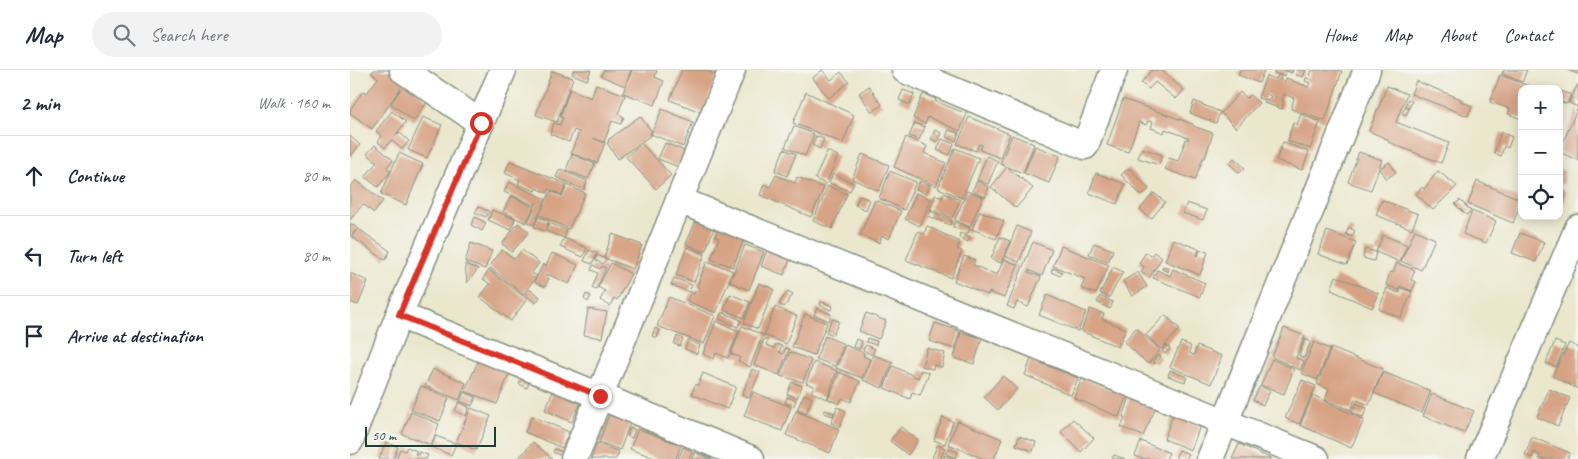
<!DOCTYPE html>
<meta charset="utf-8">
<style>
:root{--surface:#fff;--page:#f2f2f3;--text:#1f2937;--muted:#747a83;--line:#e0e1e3}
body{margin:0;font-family:Caveat,sans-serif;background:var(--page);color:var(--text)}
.controls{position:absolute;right:15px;top:15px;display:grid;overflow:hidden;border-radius:10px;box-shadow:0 2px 12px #0003}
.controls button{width:45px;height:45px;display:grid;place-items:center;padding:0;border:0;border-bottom:1px solid var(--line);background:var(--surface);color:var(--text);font:25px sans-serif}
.scale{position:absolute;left:15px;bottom:12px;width:131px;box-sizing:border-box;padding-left:5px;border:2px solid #1f3d34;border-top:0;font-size:14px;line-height:18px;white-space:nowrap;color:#1f3d34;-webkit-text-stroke:4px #f6f6f2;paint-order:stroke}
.stop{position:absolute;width:15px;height:15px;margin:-11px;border:4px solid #d93025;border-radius:50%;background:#fff}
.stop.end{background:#d93025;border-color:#fff;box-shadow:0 1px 5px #0008}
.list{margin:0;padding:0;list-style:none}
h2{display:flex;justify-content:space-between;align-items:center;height:65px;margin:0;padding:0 20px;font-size:21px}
h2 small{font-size:16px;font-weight:400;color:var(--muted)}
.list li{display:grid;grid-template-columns:32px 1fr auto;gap:15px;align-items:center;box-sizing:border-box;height:80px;padding:0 20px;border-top:1px solid var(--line)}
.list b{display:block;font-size:19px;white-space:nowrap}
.list em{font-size:16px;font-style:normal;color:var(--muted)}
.icon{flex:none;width:28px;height:28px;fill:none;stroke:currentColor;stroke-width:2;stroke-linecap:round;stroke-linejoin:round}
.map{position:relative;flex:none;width:1228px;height:389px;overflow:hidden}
header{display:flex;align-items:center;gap:30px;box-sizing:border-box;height:70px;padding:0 25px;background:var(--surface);border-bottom:1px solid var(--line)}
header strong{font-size:24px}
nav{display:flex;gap:28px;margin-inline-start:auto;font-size:18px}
.search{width:350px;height:45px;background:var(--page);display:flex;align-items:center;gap:12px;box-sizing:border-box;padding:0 18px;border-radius:28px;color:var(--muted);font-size:19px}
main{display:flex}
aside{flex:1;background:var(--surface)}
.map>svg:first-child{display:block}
</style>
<header>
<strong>Map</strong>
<div class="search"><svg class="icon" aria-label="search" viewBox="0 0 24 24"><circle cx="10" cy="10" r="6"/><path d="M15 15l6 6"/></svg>Search here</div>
<nav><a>Home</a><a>Map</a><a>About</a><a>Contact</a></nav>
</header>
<main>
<aside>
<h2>2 min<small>Walk · 160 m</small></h2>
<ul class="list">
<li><svg class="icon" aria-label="ahead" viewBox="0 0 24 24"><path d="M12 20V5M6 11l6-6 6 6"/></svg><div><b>Continue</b></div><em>80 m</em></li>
<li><svg class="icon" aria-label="left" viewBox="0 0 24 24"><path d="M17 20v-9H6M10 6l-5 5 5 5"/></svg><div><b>Turn left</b></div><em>80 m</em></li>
<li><svg class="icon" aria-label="arrive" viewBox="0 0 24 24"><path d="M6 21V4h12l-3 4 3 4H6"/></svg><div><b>Arrive at destination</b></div></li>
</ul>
</aside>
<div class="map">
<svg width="1228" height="389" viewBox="0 0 1228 389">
<rect width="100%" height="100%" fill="#f6f6f2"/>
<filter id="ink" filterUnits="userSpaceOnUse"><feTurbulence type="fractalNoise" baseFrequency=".02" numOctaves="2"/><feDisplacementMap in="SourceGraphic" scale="10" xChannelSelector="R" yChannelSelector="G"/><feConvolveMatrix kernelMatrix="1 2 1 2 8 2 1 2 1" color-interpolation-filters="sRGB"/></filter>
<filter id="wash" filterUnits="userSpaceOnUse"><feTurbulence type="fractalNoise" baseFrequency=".0096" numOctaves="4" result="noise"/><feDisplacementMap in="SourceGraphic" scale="20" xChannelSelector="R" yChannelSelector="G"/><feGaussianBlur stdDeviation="1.12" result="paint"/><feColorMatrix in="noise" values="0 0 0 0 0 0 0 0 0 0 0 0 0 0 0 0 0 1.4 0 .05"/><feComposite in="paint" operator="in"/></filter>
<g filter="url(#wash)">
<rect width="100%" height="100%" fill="#ebe7cd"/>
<g id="blocks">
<g fill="#d7a385">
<polygon points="24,0 43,0 78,31 64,51 41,34 51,18 22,59 0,43 0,40 13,21 17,23 28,8 21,3"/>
<polygon points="224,0 241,0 237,10 222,4"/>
<polygon points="254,0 281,0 275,16 251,6"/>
<polygon points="282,0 307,0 305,7 314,11 305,35 273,23"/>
<polygon points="332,0 355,0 367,5 353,43 320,30"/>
<polygon points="472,0 481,10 491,2 499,12 479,28 463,8"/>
<polygon points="802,0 811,0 834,20 826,29 805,12 799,19 791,13"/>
<polygon points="890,0 914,0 909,13 888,5"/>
<polygon points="925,0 943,0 942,3 936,1 934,6 924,3"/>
<polygon points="947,0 956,0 953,7 946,5"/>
<polygon points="962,0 988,0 992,1 975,51 941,39 944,28 934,24 932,31 934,31 932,39 914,33 916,29 919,30 921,26 916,24 914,30 908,28 916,6 926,9 928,5 931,6 930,10 935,12 936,8 953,15 955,15 955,16 958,17 960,13 955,11 956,8 959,9"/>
<polygon points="1154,0 1177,0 1172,12 1152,4"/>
<polygon points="1217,0 1228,0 1228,4"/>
<polygon points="202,1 223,8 207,52 186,45"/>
<polygon points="1150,5 1187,19 1172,19 1172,49 1158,44 1160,39 1140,32"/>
<polygon points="1066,11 1111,29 1110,31 1122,36 1118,46 1061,24"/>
<polygon points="246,14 275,25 268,44 274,47 271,54 262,51 254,72 243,68 255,73 247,93 221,83 229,62 224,60 219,72 200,64 204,53 210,55 213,48 210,47 220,19 241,28"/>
<polygon points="1228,14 1228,90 1209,82 1228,37 1219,33"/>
<polygon points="519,16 532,35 522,42 509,23"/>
<polygon points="1037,16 1057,24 1046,52 1099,73 1091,93 1038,72 1039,70 1019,61"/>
<polygon points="553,20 564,24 560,35 549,30"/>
<polygon points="1211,21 1221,25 1217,34 1209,31"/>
<polygon points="456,22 504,45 493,73 443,53"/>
<polygon points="890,22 897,28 900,25 909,33 886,58 871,43"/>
<polygon points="573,24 586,29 585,31 617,44 610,61 578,47 575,54 563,48"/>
<polygon points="773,29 843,54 843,56 863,63 855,88 853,88 845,110 815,99 819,88 828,91 836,69 838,70 839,68 815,59 814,63 801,58 803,52 798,51 796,55 789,52 778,82 757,75"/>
<polygon points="1058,29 1062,31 1059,38 1055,36"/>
<polygon points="844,31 870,42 866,53 840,43"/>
<polygon points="1055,37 1059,39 1056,45 1052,43"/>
<polygon points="312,39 343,52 333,77 301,64"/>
<polygon points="42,41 56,52 44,67 49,62 59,71 52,79 41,70 35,78 28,72 32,66 26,61"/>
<polygon points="951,44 970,52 960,79 938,71 940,65 939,65 943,53 947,55"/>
<polygon points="290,46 302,62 300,63 301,65 268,89 257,73 259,72 258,70"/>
<polygon points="73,47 92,55 77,88 58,80"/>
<polygon points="619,47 660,64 650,88 630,80 632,75 629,74 626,81 607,74"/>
<polygon points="565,53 575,57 569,70 559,66"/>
<polygon points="444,56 464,64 455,86 435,77"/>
<polygon points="585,60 591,63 587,72 581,69"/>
<polygon points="599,60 609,63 606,71 596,67"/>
<polygon points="1151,62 1162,67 1158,78 1154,76 1151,86 1144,83"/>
<polygon points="662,65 684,74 673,103 650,94"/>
<polygon points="0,66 10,75 0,87"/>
<polygon points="466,66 474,69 470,79 462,75"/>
<polygon points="556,67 577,76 574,83 596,93 586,116 544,97"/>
<polygon points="592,69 604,74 600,85 587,80"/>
<polygon points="933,72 959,82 952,100 926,90"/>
<polygon points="291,73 321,105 306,119 276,87"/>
<polygon points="315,73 335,81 329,97 308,89"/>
<polygon points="25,75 43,90 37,97 41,101 28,117 15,107 27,92 17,84"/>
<polygon points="685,76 710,86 699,113 674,103"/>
<polygon points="605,78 629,88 612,128 588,118"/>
<polygon points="792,78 812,85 809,95 788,88"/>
<polygon points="434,79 446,84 437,106 425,101"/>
<polygon points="477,81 488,86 476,114 465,109"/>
<polygon points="1009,82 1032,90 1021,120 998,112"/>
<polygon points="49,83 73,94 56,135 31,124"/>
<polygon points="222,84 245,94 238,109 216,100"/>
<polygon points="512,84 539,95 529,121 502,109"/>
<polygon points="637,86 648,91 638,114 627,110"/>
<polygon points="884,88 895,98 889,103 879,93"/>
<polygon points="160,91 216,114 212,125 199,119 198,123 186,118 185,121 168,114 170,110 155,103"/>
<polygon points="1039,92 1046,102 1036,109 1029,99"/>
<polygon points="657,97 683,118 666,138 641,117"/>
<polygon points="779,98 799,119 792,126 771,105"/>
<polygon points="210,99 237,111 234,120 206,107"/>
<rect x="1209" y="100" width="5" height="14"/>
<polygon points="540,101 566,112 554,140 529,128"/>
<polygon points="1088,101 1107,116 1083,140 1066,124 1072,117 1074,119"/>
<polygon points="746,103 775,114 767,134 739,123"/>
<polygon points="483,104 504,113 500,121 479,113"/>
<polygon points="426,105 445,113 447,107 474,118 461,147 410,125 414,114 420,117"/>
<polygon points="6,110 33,131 24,143 13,134 0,150 0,118"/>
<polygon points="570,111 580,115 576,124 566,119"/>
<polygon points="627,111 639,117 635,127 622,121"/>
<polygon points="1127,111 1172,130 1163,153 1118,134"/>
<polygon points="159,112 196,129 184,155 178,152 187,132 184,135 154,122"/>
<polygon points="217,115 235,123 219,159 189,145 201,121 212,126"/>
<polygon points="478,116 497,124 482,159 463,151"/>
<polygon points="617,121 633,127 620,157 605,150"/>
<polygon points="1209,121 1216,121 1214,133 1209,132"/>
<polygon points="566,123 581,129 570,156 555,149"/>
<polygon points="594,123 610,130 602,148 580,139 585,125 592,128"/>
<polygon points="804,123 815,132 801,149 790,139"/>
<polygon points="161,126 184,137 176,153 153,142"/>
<polygon points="510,126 520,130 516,140 505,135"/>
<polygon points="525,130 551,141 539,169 532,166 529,173 510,165"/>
<polygon points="1032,130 1068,144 1062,159 1026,145"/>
<polygon points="1110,130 1121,141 1116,145 1105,134"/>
<polygon points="837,133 857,140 853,150 833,143"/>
<polygon points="128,137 139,141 136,147 125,143"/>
<polygon points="142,140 165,149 161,160 138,150"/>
<polygon points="580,141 602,150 600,155 578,146"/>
<polygon points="630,141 654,151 646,169 622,159"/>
<polygon points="1122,141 1146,151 1136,173 1113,164"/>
<polygon points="348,146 366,153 355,182 336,174"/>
<polygon points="125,147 136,153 132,161 121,155"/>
<polygon points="188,147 199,151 195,161 184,157"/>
<polygon points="371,150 397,161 383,197 361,189 369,168 365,166"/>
<polygon points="605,152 620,158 618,163 603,157"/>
<polygon points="0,153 40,181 35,190 2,167 6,160 0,167"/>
<polygon points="168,153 179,162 162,182 152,174"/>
<polygon points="199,153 217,160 214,168 196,161"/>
<polygon points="577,156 610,172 607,179 612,181 601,208 556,190 568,161 574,164"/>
<polygon points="667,156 681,162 669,192 655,186"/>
<polygon points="999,157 1005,161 1001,167 996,164"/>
<polygon points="1065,160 1085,169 1071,200 1051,191"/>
<polygon points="977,161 1006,172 997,195 968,184"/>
<polygon points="610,163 620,167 618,172 609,168"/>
<polygon points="1170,163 1194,172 1186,192 1162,183"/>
<polygon points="262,164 292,175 283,199 254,188"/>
<polygon points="1033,165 1057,175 1050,192 1026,182"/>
<polygon points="650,167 660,171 651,193 641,189"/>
<polygon points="214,168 237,178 233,187 210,177"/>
<polygon points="823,169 849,179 847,185 848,186 850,180 858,182 850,205 815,191"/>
<polygon points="421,170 444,179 434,205 411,196"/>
<polygon points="683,172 702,180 692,206 679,200 678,202 691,207 678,237 667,232 664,239 657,236"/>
<polygon points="121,173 142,181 135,199 115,192"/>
<polygon points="744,173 763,180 758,192 739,184"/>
<polygon points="395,175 414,182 399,220 380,212"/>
<polygon points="711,176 759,195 746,224 731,218 735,209 703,196"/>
<polygon points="337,177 355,184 344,212 326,205"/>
<polygon points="1015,179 1026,182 1024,191 1013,188"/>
<polygon points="152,180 165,189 172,180 189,193 182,203 187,206 173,224 139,197"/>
<polygon points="239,180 247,183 242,194 234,191"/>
<polygon points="796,182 801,186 804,182 812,188 799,208 791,202 794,197 789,193"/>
<polygon points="202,183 228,195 219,214 197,204 195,207 199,208 195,217 184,212 193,194 196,196"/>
<polygon points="247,185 256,189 253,194 245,190"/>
<polygon points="614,186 625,190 623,195 647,205 654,189 668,195 654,228 639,222 638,225 604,211"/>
<polygon points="357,191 383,201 366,243 337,231 341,222 344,224 345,221 348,222 350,218 347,216"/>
<polygon points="261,193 281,204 267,230 264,228 260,236 250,230 255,221 248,217"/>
<polygon points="1047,193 1065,200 1061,210 1066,212 1062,221 1050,216 1049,220 1036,215 1040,202 1043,203"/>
<polygon points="115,194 128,199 117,213"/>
<polygon points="243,195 250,199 252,196 256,198 246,220 242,218 248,203 241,200"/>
<polygon points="813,196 819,198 818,202 812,199"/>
<polygon points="763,197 773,202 759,228 750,223"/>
<polygon points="703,198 712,202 710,206 701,202"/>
<polygon points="823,199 855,213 850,227 803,208 807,200 820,206"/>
<polygon points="139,200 177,229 161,251 130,227 140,214 133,209"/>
<polygon points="788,202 797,217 782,226 773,211"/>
<polygon points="0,203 18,211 8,235 0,232"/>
<polygon points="986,206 1028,223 1022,238 981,220"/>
<polygon points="324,208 342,215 339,222 321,215"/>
<polygon points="409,213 424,219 408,259 394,253"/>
<polygon points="1037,218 1049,223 1051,218 1062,222 1051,248 1029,239"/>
<polygon points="179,219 190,227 186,233 175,225"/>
<polygon points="438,221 443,224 434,237 429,234"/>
<polygon points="236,224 241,226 238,232 234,229"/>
<polygon points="380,224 400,232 394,248 374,240"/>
<polygon points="697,225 736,242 728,261 689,245"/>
<polygon points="750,226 763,232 760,239 747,232"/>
<polygon points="319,227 365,246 354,274 307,256"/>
<polygon points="471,232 483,236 481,240 470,235"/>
<polygon points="425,237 447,246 436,274 414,265"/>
<polygon points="467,238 481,244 479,251 464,245"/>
<polygon points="238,239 257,242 252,268 234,265"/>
<polygon points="740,239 754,244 752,249 776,259 768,277 731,261"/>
<polygon points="372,242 391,250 388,257 369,249"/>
<polygon points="516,243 536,251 529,269 509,261"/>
<polygon points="455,244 477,253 464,285 442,277"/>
<polygon points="815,245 830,259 811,279 796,265"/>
<polygon points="482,249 489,251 483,265 476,262"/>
<polygon points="366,251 389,261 378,288 366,283 364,289 353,284"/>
<polygon points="585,253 610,261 605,279 579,271"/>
<polygon points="392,256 413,265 400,297 388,291 390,287 381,284"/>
<polygon points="305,258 310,260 307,268 302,266"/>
<polygon points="786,258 810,280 798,294 774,272"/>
<polygon points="934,258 955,266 946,288 954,291 950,300 922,287"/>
<polygon points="611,262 632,268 624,294 604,288"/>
<polygon points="327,266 333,269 330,276 324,274"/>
<polygon points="475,266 494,274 485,296 466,289"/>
<polygon points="517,268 527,271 526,275 516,272"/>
<polygon points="414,269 418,270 416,275 424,278 426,274 432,276 429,282 433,284 436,278 439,279 429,305 404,295"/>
<polygon points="506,269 512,271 510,279 503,277"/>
<polygon points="955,269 961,272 954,288 949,286"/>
<polygon points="338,270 350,275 347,284 335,279"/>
<polygon points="1205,271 1215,275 1206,297 1196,293"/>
<polygon points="831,272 841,276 839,283 844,285 847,276 872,286 861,314 820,297"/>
<polygon points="964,272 980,279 967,310 951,303"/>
<polygon points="1219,273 1228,277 1228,319 1202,306"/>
<polygon points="495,275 514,283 513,286 520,289 512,308 486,298"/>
<polygon points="516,275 525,279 522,285 513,280"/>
<polygon points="816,275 820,278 815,284 812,281"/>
<polygon points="577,278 595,283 592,297 584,295 583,299 572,296"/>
<polygon points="981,278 1033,299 1019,335 1005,329 1001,340 975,330 979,319 967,314"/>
<polygon points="440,282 461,290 453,312 430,306"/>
<polygon points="523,285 543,292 532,318 513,310"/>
<polygon points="808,285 811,287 805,294 803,291"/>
<polygon points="129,289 160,302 147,334 115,321"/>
<polygon points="681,289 728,308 721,325 675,305"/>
<polygon points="922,289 944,299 934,324 911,315"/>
<polygon points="464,292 487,301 477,329 461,322 464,316 456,313"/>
<polygon points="543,296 568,308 571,300 579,303 570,325 562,322 560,329 534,318"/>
<polygon points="83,299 116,313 109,330 75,316"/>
<polygon points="402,299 410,302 399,328 392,325"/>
<polygon points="820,300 837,307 835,312 818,306"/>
<polygon points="489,302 510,311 501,332 492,328 489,334 478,329"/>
<polygon points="1033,302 1081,321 1072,343 1024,323"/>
<polygon points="353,303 386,317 377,339 342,324 345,315 348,315"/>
<polygon points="173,305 181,309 177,318 169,314"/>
<polygon points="653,306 667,319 648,340 634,327"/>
<polygon points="732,308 777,326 769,347 724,328"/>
<polygon points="952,310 966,316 949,354 935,348"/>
<polygon points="442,312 452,316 447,328 437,324"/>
<polygon points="71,316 99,328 90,351 61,340"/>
<polygon points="910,316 920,321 913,335 903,330"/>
<polygon points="204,319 231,332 222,352 195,340"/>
<polygon points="1199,319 1220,328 1208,356 1187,347"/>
<polygon points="114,322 126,327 122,336 110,331"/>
<polygon points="403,322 441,337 432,361 394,346"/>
<polygon points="454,324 462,328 456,344 447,340"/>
<polygon points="1082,324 1124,341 1114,363 1073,346"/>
<polygon points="963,325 1014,350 1001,378 950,355"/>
<polygon points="437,327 446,330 444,336 435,333"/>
<polygon points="780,327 806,337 793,366 771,357 775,348 773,347"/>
<polygon points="109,332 119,337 116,346 105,341"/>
<polygon points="1006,333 1017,338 1013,347 1002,343"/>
<polygon points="487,337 496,341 490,357 481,353"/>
<polygon points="121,338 141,346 126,380 106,372"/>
<polygon points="475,340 484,343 483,346 474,343"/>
<polygon points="446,341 489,359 480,383 436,365"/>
<polygon points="61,342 89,354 81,375 52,364"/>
<polygon points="259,345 280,353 270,380 249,372"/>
<polygon points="823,345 850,356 841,380 814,369"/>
<polygon points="182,346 219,362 212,378 175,362"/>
<polygon points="593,347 603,352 595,374 584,370"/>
<polygon points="723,349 744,368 731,382 711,362"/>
<polygon points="608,351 652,369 644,389 634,389 598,374"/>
<polygon points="551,357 568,370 558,385 540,371"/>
<polygon points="280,358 285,360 282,368 277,366"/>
<polygon points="288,359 331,375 326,389 307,389 280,379"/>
<polygon points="86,366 106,374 101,385 81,377"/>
<polygon points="669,366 686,372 683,381 666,375"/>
<polygon points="1182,367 1220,383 1217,389 1189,389 1190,385 1184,382 1182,388 1175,385"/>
<polygon points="791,371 819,383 816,389 793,389 785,386"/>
<polygon points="36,372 48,377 43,389 29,389"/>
<polygon points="183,372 202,389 168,389"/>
<polygon points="247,373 269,382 266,389 241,389"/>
<polygon points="889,374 922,389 882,389"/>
<polygon points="587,375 595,378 591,389 582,389"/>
<polygon points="57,377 67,381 65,384 68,385 69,382 78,385 76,389 46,389 50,379 55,381"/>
<polygon points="333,377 342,381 339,389 328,389"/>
<polygon points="598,378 608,382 606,388 595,383"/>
<polygon points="205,379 213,382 212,386 203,382"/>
<polygon points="829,380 839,384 836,389 825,389"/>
<polygon points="344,382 362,389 342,389"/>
<polygon points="595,385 605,389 594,389"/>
<polygon points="764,385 775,389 762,389"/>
</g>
</g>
</g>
<g filter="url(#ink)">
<use href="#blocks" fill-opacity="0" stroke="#859280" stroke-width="1"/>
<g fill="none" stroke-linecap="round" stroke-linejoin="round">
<defs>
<g id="minor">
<polyline points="53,0 131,53"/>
<polyline points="555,0 735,76 764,0"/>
<polyline points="329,130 966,389"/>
<polyline points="49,245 250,326 401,389"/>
<polyline points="0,371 49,245 153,0"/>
<polyline points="224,389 382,0"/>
<polyline points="860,389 1017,0"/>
<polyline points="1130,389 1228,158"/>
</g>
</defs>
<use href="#minor" stroke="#859280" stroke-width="29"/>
<use href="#minor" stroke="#fff" stroke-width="26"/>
</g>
</g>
<g fill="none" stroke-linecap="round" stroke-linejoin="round" filter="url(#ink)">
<polyline stroke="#d93025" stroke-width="6" points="131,53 49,245 250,326"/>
</g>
</svg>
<div class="controls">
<button>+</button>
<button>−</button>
<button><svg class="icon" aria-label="locate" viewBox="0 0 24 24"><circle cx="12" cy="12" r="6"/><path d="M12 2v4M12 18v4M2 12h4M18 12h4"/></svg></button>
</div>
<div class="scale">50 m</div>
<div class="stop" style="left:131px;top:53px"></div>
<div class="stop end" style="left:250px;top:326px"></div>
</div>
</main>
